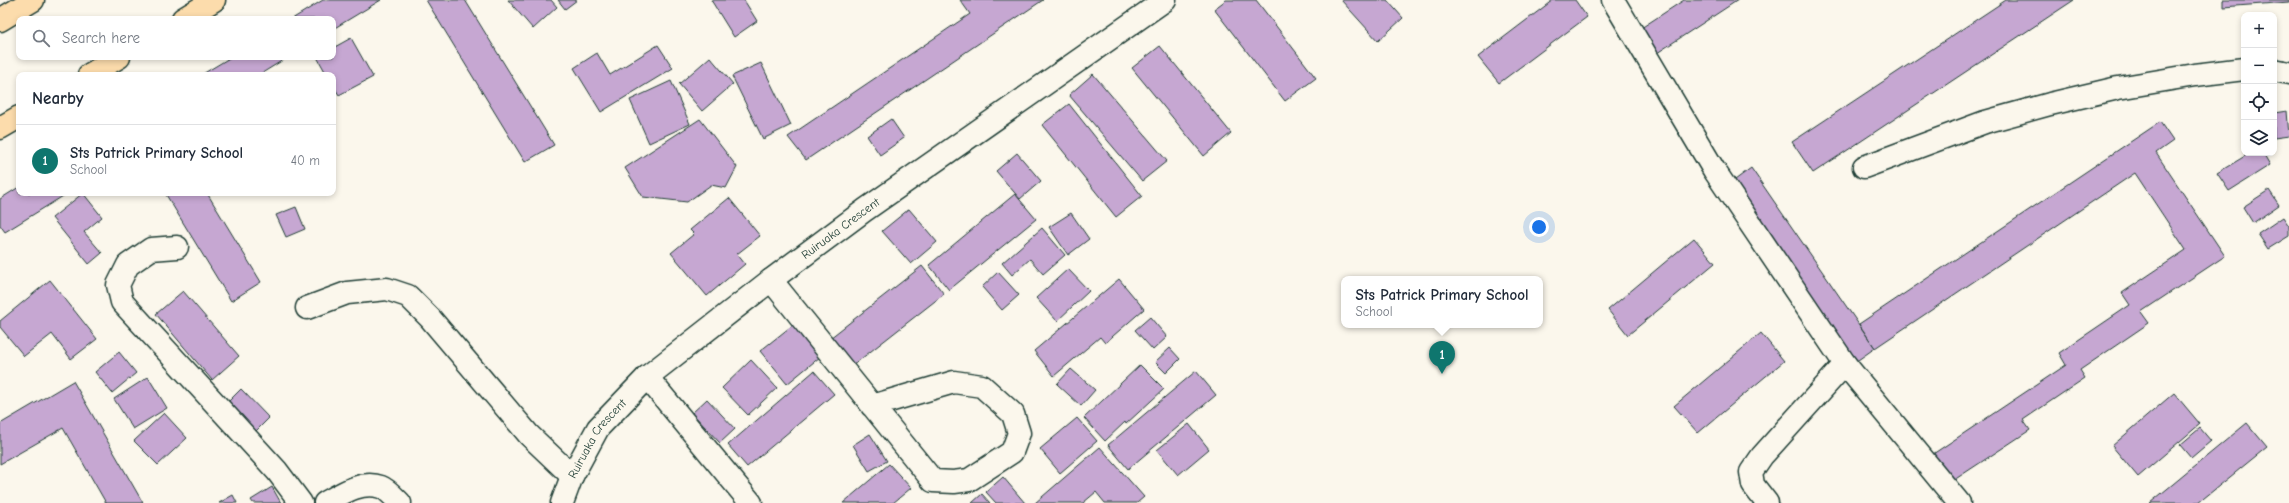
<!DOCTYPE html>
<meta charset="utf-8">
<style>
:root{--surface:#fff;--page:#f6f6f7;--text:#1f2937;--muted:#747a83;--line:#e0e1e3;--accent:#0f766e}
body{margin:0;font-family:"Comic Neue",sans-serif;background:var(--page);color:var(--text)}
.controls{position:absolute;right:12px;top:12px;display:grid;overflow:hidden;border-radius:8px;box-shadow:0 2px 6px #0003}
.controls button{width:36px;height:36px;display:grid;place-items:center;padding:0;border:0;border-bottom:1px solid var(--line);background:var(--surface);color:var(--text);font:20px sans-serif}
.you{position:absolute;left:1539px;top:227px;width:14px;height:14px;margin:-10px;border:3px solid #fff;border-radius:50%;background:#1a73e8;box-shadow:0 0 0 6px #1a73e833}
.badge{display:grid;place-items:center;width:26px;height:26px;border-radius:50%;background:var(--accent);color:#fff;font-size:13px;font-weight:700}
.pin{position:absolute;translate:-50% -33px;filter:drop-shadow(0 1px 2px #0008)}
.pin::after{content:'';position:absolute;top:21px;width:14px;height:12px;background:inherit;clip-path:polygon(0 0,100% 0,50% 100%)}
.popup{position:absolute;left:1341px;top:276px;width:202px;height:52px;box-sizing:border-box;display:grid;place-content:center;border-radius:8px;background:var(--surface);filter:drop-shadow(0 1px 3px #0005);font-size:13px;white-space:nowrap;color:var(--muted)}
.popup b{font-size:15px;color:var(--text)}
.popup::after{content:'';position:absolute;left:50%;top:100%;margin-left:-8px;border:8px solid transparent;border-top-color:var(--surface)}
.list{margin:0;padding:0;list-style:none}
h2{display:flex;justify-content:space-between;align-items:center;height:52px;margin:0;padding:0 16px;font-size:17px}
h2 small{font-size:13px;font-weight:400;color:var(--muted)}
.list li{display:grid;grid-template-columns:26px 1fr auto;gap:12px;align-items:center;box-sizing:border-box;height:72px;padding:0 16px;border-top:1px solid var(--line)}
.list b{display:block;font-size:15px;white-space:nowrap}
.list p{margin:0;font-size:13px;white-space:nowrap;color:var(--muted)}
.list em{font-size:13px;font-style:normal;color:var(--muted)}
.icon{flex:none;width:22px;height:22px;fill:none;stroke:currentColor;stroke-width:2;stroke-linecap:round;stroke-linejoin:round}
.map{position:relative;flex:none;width:2289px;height:503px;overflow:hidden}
.search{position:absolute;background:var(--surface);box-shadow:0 2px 6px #0003;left:16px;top:16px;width:320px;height:44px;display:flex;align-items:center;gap:10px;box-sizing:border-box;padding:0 14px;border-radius:8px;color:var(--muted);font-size:15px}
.panel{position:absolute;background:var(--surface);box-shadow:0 2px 6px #0003;left:16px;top:72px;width:320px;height:124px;border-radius:8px}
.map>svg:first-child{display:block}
</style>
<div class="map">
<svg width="2289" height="503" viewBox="0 0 2289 503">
<rect width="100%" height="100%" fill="#fbf7ec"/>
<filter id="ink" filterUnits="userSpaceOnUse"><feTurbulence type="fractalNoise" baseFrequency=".025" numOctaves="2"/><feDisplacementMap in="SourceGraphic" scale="8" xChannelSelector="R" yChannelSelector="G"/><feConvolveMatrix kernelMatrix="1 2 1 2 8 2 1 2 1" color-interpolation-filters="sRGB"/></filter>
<g filter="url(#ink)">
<g fill="#c6a7d2" stroke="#1f3d34">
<polygon points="323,0 381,0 333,29 333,19 292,19"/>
<polygon points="426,0 465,0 554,145 525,162"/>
<polygon points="508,0 551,0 557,7 533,29"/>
<polygon points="558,0 577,0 565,9"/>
<polygon points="711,0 744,0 757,21 734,37"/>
<polygon points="960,0 1043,0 806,160 788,137 970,14"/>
<polygon points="1226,0 1256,0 1316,78 1285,101 1214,9"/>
<polygon points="1341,0 1387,0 1403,18 1378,41"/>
<polygon points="1553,0 1575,0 1587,17 1499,83 1478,57"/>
<polygon points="1684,0 1738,0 1651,57 1635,32"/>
<polygon points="2006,0 2074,0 1813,173 1792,142"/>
<polygon points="2223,0 2289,0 2289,2 2223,7"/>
<polygon points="351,38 373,77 339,95 333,85 333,75 327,75 317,57 333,57 333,48"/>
<polygon points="658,45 673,68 601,112 574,68 597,53 610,75"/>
<polygon points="1160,46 1231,133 1204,156 1132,68"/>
<polygon points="231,57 288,57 259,75 201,75"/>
<polygon points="710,57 733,84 702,111 679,84"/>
<polygon points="761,63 791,125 763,139 732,76"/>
<polygon points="1093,74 1167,161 1142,181 1069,95"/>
<polygon points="671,81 690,124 649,143 630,100"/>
<polygon points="1069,104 1142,196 1116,217 1042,125"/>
<polygon points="2287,111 2289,136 2274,138 2274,113"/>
<polygon points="700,119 737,167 726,188 711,185 687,202 643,197 625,168"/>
<polygon points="891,119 904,138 880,155 867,136"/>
<polygon points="2160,122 2173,141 2156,153 2225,256 2141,312 2149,323 2080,370 2085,378 2023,420 2030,430 1951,482 1933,454 2066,365 2059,353 2130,305 2122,293 2186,250 2135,173 1875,348 1859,324"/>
<polygon points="1017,153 1041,181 1020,199 996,171"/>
<polygon points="2250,153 2263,153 2270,165 2229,191 2217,173"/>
<polygon points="1751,168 1875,348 1851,365 1727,186"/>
<polygon points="19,187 19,193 68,193 5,232 0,225 0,199"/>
<polygon points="2269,190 2279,205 2253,223 2243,207"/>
<polygon points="83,193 102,217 84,232 102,253 89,264 52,218"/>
<polygon points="165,193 207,193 261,282 231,301"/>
<polygon points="1015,194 1036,219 949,290 929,265"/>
<polygon points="729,198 760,236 737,254 745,264 707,296 671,253 694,234 690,230"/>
<polygon points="296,207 305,229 286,237 276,215"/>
<polygon points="909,209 937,242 911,264 882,231"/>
<polygon points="1071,213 1089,239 1068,255 1049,227"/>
<polygon points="2283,217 2289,226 2289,236 2268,249 2258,234"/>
<polygon points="1042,228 1065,255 1043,274 1030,259 1012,275 1002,263"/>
<polygon points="1694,238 1715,263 1628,335 1608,310"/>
<polygon points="922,266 944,294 852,366 830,338"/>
<polygon points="1068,269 1089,291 1057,321 1036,298"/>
<polygon points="998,272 1019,295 1002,310 982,287"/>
<polygon points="1119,279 1144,309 1105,343 1100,337 1054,376 1034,351"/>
<polygon points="50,280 97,339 71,359 52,334 24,356 0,327 0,321"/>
<polygon points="183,291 239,356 212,380 156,314"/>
<polygon points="1150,317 1167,337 1153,350 1135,330"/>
<polygon points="794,324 820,357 787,384 760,351"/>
<polygon points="1761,333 1784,361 1698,433 1674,406"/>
<polygon points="1170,348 1180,359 1166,373 1155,362"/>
<polygon points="119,352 136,373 112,393 95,372"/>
<polygon points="751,360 777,388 748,415 722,388"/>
<polygon points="1140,365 1164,389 1126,424 1125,422 1105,441 1084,418"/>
<polygon points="1071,369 1095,390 1081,406 1057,384"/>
<polygon points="814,371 834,394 747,467 728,445"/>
<polygon points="1196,371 1216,395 1128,469 1108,445"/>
<polygon points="148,377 167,408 133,429 114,399"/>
<polygon points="73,381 143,503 106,503 63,428 0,464 0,424"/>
<polygon points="241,389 269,418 249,438 221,409"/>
<polygon points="2174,393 2200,424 2138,477 2112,446"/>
<polygon points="707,399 735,429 720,443 692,413"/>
<polygon points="164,413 187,438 158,465 134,441"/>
<polygon points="1077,418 1097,441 1060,473 1040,449"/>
<polygon points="2247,423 2267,447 2198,503 2150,503"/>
<polygon points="1189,424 1209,449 1178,475 1157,450"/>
<polygon points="2200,428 2211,441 2191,458 2180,445"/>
<polygon points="870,434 887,461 869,471 853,445"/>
<polygon points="1100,447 1144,497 1137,503 1105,503 1096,492 1083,503 1035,503"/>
<polygon points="889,464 911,488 893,503 843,503"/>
<polygon points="1003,477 1025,503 996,503 986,492"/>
<polygon points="272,487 281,503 253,503 251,500"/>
<polygon points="982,494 990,503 972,503"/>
<polygon points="233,495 237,503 219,503"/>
</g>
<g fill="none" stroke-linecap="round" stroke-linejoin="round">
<defs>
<g id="minor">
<polyline points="1613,0 1714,170 1845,364 1959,503"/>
<polyline points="2274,70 2289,73"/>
<polyline points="1864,167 1985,122 2050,104 2118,88 2195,75 2244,69"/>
<polyline points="177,247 151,249 128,265 118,285 122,302 277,471 301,503"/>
<polyline points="771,280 933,481 954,482 969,480 1012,452 1019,433 1013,414 982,386 954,382 872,406"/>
<polyline points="307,308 347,293 387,289 408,296 430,318 529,435 572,476"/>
<polyline points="647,377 751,503"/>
<path d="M325,503C341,494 361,480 381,487C387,489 395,498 400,503"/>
<path id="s1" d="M562,503L572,476L598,428L647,377L771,280L865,210L1165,0"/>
<polyline points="1767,503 1753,485 1751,472 1762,456 1845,364"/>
</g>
<g id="major">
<polyline points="183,19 214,0"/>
<polyline points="0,20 33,0"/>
<polyline points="89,75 119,57"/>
<polyline points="0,128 19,117"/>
</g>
</defs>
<use href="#minor" stroke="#1f3d34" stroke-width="25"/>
<use href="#major" stroke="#1f3d34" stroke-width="25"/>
<use href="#minor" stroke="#fbf7ec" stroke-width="22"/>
<use href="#major" stroke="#fcdcac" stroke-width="22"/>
</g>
</g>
<g text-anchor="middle" stroke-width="3" stroke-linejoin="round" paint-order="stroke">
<g font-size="12" fill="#1f3d34" stroke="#fbf7ec">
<text dy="4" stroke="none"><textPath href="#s1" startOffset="398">Ruiruaka Crescent</textPath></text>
<text dy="4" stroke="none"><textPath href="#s1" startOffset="74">Ruiruaka Crescent</textPath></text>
</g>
</g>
</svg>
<div class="controls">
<button>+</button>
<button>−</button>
<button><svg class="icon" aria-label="locate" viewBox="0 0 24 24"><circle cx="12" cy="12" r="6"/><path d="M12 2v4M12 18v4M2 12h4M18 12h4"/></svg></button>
<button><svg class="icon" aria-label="layers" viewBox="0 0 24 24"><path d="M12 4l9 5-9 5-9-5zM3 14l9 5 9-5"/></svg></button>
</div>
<div class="you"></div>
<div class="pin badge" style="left:1442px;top:374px">1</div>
<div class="popup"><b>Sts Patrick Primary School</b>School</div>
<div class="search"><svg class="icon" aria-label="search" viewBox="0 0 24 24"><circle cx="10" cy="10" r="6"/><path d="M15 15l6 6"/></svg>Search here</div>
<section class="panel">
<h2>Nearby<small></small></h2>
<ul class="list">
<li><span class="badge">1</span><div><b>Sts Patrick Primary School</b><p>School</p></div><em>40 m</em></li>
</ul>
</section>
</div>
